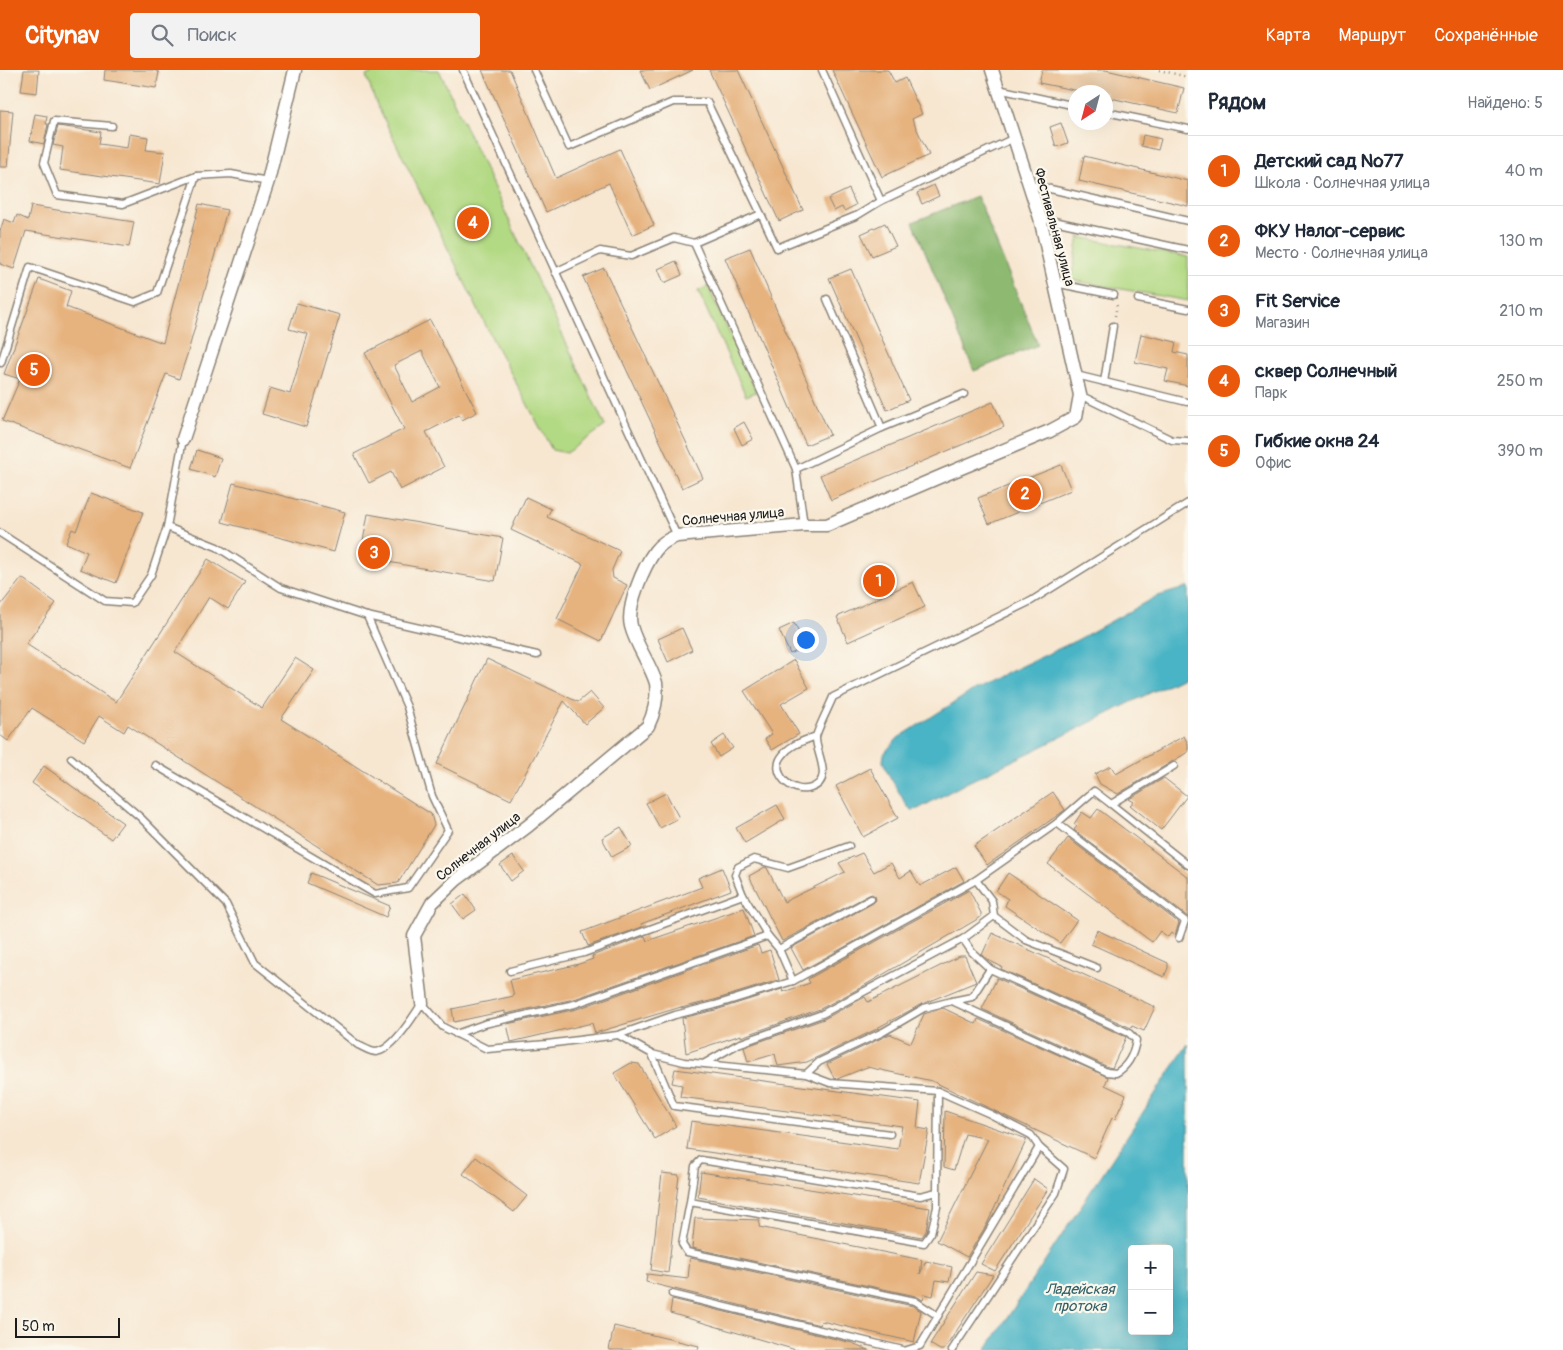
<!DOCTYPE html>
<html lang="ru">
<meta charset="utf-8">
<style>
:root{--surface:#fff;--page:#f2f2f3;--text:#1f2937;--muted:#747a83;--line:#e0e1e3;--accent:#ea580c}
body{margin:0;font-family:Pangolin,sans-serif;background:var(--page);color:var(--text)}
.controls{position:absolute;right:15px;bottom:15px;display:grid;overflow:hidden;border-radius:5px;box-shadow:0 5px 20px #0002}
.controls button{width:45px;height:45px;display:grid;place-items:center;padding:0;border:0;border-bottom:1px solid var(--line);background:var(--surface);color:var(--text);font:25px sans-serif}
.compass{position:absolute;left:1068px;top:15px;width:45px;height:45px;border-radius:50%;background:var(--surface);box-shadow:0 5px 20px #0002;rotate:216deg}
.scale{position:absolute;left:15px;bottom:12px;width:105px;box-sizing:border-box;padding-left:5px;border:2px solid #1c1c1c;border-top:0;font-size:14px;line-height:18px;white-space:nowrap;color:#1c1c1c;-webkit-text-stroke:4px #fbf7ec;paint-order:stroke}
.you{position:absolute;left:805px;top:569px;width:18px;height:18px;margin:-12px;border:4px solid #fff;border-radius:50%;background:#1a73e8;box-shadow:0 0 0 8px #1a73e833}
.badge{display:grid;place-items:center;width:32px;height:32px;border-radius:50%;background:var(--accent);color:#fff;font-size:16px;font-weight:700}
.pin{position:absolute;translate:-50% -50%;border:2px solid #fff;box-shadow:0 1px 5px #0006}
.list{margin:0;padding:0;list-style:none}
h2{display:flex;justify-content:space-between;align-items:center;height:65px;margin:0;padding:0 20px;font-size:21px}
h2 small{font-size:16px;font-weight:400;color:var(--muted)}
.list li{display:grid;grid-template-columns:32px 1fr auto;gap:15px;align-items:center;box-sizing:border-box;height:70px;padding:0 20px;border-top:1px solid var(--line)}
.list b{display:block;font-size:19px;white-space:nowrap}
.list p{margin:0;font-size:16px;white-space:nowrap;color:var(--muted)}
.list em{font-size:16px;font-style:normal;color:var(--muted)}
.icon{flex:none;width:28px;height:28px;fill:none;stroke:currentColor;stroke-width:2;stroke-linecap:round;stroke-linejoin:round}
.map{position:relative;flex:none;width:1188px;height:1280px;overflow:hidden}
header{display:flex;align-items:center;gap:30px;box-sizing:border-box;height:70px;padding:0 25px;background:var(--accent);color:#fff}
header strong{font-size:24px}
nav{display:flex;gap:28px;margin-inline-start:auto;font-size:18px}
.search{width:350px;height:45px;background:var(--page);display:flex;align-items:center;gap:12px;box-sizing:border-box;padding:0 18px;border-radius:5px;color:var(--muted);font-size:19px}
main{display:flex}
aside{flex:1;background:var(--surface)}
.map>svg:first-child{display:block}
</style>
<header>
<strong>Citynav</strong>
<div class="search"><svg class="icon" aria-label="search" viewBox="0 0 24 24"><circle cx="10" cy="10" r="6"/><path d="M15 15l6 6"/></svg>Поиск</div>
<nav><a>Карта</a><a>Маршрут</a><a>Сохранённые</a></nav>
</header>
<main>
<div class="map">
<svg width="1188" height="1280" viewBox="0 0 1188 1280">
<rect width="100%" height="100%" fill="#fbf7ec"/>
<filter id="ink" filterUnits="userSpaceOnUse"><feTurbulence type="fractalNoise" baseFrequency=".02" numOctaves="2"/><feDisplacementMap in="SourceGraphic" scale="10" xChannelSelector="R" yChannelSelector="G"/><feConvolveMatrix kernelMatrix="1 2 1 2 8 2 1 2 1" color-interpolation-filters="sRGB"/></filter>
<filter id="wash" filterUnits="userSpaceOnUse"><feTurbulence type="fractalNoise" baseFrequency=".0096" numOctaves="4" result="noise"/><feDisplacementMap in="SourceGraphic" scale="20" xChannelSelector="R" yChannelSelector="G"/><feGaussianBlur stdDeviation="1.12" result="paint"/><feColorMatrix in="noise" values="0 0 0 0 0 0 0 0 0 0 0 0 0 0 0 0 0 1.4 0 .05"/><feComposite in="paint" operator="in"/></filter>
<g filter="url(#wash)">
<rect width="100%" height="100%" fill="#f7e7d1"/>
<g fill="#b2d983" stroke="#677a50">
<polygon points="379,0 439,0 605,356 567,383 552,380 493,270 377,35 366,6"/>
<polygon points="1079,167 1188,187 1188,231 1071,210"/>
<polygon points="708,216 756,322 746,326 698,221"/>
</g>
<polygon fill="#8db971" stroke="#546a46" points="977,126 1038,275 974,301 913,152"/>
<g fill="#48b4c5" stroke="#326870" fill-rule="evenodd">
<polygon points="1188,517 1188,604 1031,682 968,712 918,739 912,740 907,736 886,700 883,691 884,684 887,680 898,668 974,620 997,608 1077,570 1155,527"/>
<path d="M1188,974V1280H986ZM1132,1179H1169V1261H1132Z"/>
</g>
<g id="blocks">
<g fill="#e6b37f" fill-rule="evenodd">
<polygon points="24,0 39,0 37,23 21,21"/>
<polygon points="105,0 152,0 159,2 156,18 104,10"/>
<polygon points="482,0 510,0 556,108 620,79 654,155 632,165 609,113 546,142"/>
<polygon points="640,0 693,0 650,20"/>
<polygon points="709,0 738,0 803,140 779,151"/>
<polygon points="832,0 888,0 895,13 905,8 922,44 912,49 929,85 882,107"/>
<polygon points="1042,0 1106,0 1184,18 1178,43 1106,27 1106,22 1084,22 1039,13"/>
<polygon points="0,40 13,41 8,97 0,97"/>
<polygon points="35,44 47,46 46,54 48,54 44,74 30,71"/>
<polygon points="1061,53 1068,73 1056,77 1050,57"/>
<polygon points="58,56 101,62 99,74 127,78 129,64 148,67 146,80 165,82 160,114 60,100 63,77 53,75"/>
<polygon points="1143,65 1161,69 1158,80 1141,76"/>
<polygon points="1084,86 1188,111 1188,136 1079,111"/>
<polygon points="934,115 939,126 922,134 917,123"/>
<polygon points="849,119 856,135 844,141 842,137 834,141 828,129"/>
<polygon points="199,134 227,140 188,282 179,309 166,304 130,398 2,351 20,309 4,304 39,209 71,221 66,237 163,273"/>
<polygon points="31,136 134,152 129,177 26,161 14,199 0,194 0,161 4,149 14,153 17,145 28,150"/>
<polygon points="885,153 896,176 872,186 861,164"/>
<polygon points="750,178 830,365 806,375 725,188"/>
<polygon points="676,191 682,205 664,213 658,199"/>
<polygon points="604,198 703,408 682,418 583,207"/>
<polygon points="851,199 909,330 887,340 829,208"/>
<polygon points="297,233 340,245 306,357 262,344 270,318 290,324 308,264 289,259"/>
<path d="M430,250L477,342L462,350L459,345L426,362L444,397L400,420L391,402L369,413L354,384L404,359L365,283ZM422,281L440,317L412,332L394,295Z"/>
<polygon points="1141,264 1176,272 1174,282 1188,285 1188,316 1165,311 1168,299 1135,292"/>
<polygon points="993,332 1004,357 831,430 820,405"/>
<polygon points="744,352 753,369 742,375 734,358"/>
<polygon points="197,380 221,388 215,407 191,399"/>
<polygon points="1061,395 1071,420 989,454 978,428"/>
<polygon points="233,413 345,442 334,482 222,452"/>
<polygon points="91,423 143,442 116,513 80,499 87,482 66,473 72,459 76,461"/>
<polygon points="526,427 551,439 547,447 620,481 612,500 613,508 627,515 601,571 557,549 583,494 511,460"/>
<polygon points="368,444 503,468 495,511 360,487"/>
<polygon points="208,489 245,512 228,539 209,527 175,582 262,638 295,588 314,600 281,649 431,744 434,755 398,813 378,815 128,655 124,662 99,646 84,671 32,638 8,671 0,665 0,536 22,508 56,533 26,574 116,632"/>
<polygon points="913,512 925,537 848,572 837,547"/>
<polygon points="794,553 806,577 790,584 779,560"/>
<polygon points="682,558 692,580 668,592 658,569"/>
<polygon points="487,589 578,632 590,622 604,638 585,654 564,631 511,730 437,694"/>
<polygon points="794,590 809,618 781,634 799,664 772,680 765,669 772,664 744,621"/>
<polygon points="724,665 733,678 719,687 711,674"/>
<polygon points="1184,666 1188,674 1188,682 1118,724 1100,714 1095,704 1111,696 1116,704"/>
<polygon points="44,696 123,753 111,769 32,713"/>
<polygon points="870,698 898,748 863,767 836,716"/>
<polygon points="1164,708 1187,726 1161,760 1130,735 1134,732 1129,729"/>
<polygon points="1053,722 1065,740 987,795 974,776"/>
<polygon points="666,723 679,748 660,758 646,733"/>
<polygon points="777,735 785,749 745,773 736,758"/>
<polygon points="1098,739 1188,807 1188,847 1074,760 1077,756 1074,754 1082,742 1091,748"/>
<polygon points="621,757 632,776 612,787 602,768"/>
<polygon points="1068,768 1179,853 1175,865 1171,863 1168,867 1160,861 1152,872 1048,794"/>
<polygon points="862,783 874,802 891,793 900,808 911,801 920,816 956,797 964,811 803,900 791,878 873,833 876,830 875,826 872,824 869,825 782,871 749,806 765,797 767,798 784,832 845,802 839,793"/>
<polygon points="513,786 524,801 511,811 500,795"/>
<polygon points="722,798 731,820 641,854 642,857 588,876 582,862 702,817 698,808"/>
<polygon points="311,803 390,836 386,847 307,813"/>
<polygon points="1008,803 1077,850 1060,873 1005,836 1008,829 996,821"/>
<polygon points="969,820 981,843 981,847 860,918 820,939 741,967 741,965 686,983 682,948 716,940 782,919 783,922 810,913 808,909"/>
<polygon points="465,824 476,840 463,849 452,834"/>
<polygon points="744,838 754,866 574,929 505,944 505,941 454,952 452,939 514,926 510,910 579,894 593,889 592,886 645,866 647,871"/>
<polygon points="1097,860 1168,893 1168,898 1164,907 1091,874"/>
<polygon points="992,863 1155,937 1144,961 1132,956 1131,958 1001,899 1002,897 988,890 982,885"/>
<polygon points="758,875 761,883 770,880 779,910 714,930 681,938 681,937 595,963 592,953 511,972 507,954 577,939"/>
<polygon points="960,886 965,886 976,912 922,934 877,958 879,958 807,992 778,996 775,984 748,992 744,977 824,949 865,927 868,932"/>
<polygon points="997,908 1126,967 1112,998 1108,997 982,939"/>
<polygon points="943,938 976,954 978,949 1108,1007 1105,1015 1126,1025 1115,1049 1112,1048 1094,1088 932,1011 867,997 837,1009 834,1008 827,994 890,964 911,973 924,944"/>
<polygon points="631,993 639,994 676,1056 655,1069 614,1003"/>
<polygon points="675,999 920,1032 917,1058 929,1060 919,1113 687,1079 691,1051 898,1079 902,1056 680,1027 682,1015 672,1013"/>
<polygon points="945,1041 1027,1069 987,1154 967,1187 937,1171 988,1069 965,1064 954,1100 944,1097"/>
<polygon points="476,1087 527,1126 514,1142 463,1104"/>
<polygon points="701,1102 930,1138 926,1161 922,1167 698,1127"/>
<polygon points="662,1103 679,1105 668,1203 651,1200"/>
<polygon points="1034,1109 1048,1119 995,1201 981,1194"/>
<polygon points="695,1148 760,1150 759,1157 922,1190 920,1204 926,1191 952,1197 949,1212 936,1210 933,1226 925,1224 923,1230 916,1226 692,1178"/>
<polygon points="690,1188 913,1236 921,1241 914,1272 821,1251 820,1255 646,1212 647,1204 688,1209"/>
<polygon points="976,1202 993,1205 944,1280 940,1280 930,1274"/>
<polygon points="672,1229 852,1273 869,1280 796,1280 670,1243"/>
<polygon points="614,1256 699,1276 698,1280 609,1280"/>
</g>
</g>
</g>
<g filter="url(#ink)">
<use href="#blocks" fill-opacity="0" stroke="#8a8276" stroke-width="1"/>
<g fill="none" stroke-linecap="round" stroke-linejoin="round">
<defs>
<g id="lane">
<polyline points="463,0 677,466"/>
<polyline points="534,0 569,77 673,32 707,32 761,144"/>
<polyline points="822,0 881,131"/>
<polyline points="998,19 1076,36"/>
<polyline points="1106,42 1188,59"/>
<polyline points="112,56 54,51 44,93 57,125 123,134 196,106"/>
<polyline points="1029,114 1188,151"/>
<polyline points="1040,148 1188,180"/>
<polyline points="694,173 796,399 804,455"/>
<polyline points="555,202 600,181 631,186 674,168 694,173 761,144 777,178 858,145 881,131 1014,68"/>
<polyline points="1055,213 1114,225"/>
<polyline points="1138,229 1188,239"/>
<polyline points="1,293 30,197 135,232 157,223 196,106 231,104 268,111"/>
<polyline points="1076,305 1187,332"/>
<polyline points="1104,312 1113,256"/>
<polyline points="1080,325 1172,370 1188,371"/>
<polyline points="882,358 964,324"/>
<polyline points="796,399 882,358 827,229"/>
<polyline points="167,457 217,477 281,518 367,546 537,585"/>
<polyline points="0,463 105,531 132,533 151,505 167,457 183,369"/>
<path d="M816,666C804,671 791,674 783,685C768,702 792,725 811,718C835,710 815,683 816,667C817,660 830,635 833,627L1031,531L1188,433"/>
<path d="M71,688L140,747L226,834L255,893L358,975C363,977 370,982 376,982C393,980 413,947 422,933L443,957L487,979L547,974L618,965L675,945L715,935L793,911L976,810L1057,753L1094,721L1111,734L1174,696"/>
<polyline points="155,695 375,824 408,818 448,760 432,726 407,637 367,546"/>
<polyline points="1111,734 1188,795"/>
<polyline points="1057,753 1185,851 1179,868"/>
<polyline points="976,810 992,831 994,846"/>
<polyline points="963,869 972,882 990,899"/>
<polyline points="779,879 871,829"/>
<polyline points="510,901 584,883 743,825"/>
<polyline points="793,911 779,879 768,866 743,825 735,805 738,797 754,789 788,798 849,776"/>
<polyline points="456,964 484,954 575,934 768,866"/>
<polyline points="618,965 652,984 684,992 806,1004 830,1013 938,1021 990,1044 1031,1065 1039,1077 1064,1099 1056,1123 952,1280"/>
<polyline points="652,984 674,1036 890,1064"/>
<polyline points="705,993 738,974 822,944 963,869 994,846 1026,870 1097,898"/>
<path d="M806,1004L819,992L883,962L924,938L952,931L1107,1002L1116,1003C1128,996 1134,984 1136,970L1129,963L990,899L972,927L952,931"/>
<polyline points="937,1122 938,1021"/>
<polyline points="690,1132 695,1096 701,1090 920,1126 937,1122 937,1137 931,1163 924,1173 690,1132 682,1174 687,1182 915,1231 938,1246"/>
<polyline points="672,1224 903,1280"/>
<polyline points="907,1280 920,1276 1039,1077"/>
</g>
<g id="street">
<polyline points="183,369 268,111 295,0"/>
<path d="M422,933L414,866L432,833L456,810L528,756L648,656C654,644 658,627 656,613C650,593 636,576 631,556C626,537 644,496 655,481C661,473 668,469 677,466L804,455H827L944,405L1050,361L1076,347L1080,325L1040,148L992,0"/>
</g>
</defs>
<use href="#lane" stroke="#8a8276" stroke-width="9"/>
<use href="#street" stroke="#8a8276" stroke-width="15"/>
<g stroke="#8a8276" stroke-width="2.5" stroke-dasharray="1 4" stroke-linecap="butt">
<polyline points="1159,0 1188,7"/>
<polyline points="1115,246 1117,234"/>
</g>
<use href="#lane" stroke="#fff" stroke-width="6"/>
<use href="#street" stroke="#fff" stroke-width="12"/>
</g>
</g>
<g text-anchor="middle" stroke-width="4.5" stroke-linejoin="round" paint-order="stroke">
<g font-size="14" fill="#1c1c1c" stroke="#fbf7ec">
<text transform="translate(1055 157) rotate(75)" y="5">Фестивальная улица</text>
<text transform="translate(733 446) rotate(-5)" y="5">Солнечная улица</text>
<text transform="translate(478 776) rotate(-38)" y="5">Солнечная улица</text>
</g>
<g font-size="15" font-style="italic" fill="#306068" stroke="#fbf7ec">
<text x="1080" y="1224">Ладейская<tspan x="1080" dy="17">протока</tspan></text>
</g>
</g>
</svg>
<div class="controls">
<button>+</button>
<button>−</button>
</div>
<svg class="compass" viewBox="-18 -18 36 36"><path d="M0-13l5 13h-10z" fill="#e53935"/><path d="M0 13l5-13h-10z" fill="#747a83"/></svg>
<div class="scale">50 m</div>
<div class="you"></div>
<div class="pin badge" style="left:879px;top:511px">1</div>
<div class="pin badge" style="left:1025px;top:424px">2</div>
<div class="pin badge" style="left:374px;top:483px">3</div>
<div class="pin badge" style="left:473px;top:153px">4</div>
<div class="pin badge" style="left:34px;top:300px">5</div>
</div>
<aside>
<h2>Рядом<small>Найдено: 5</small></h2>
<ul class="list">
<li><span class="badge">1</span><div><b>Детский сад №77</b><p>Школа · Солнечная улица</p></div><em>40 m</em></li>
<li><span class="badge">2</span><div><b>ФКУ Налог-сервис</b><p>Место · Солнечная улица</p></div><em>130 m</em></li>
<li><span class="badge">3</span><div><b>Fit Service</b><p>Магазин</p></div><em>210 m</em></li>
<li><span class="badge">4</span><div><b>сквер Солнечный</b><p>Парк</p></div><em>250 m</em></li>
<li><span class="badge">5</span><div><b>Гибкие окна 24</b><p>Офис</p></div><em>390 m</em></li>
</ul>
</aside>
</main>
